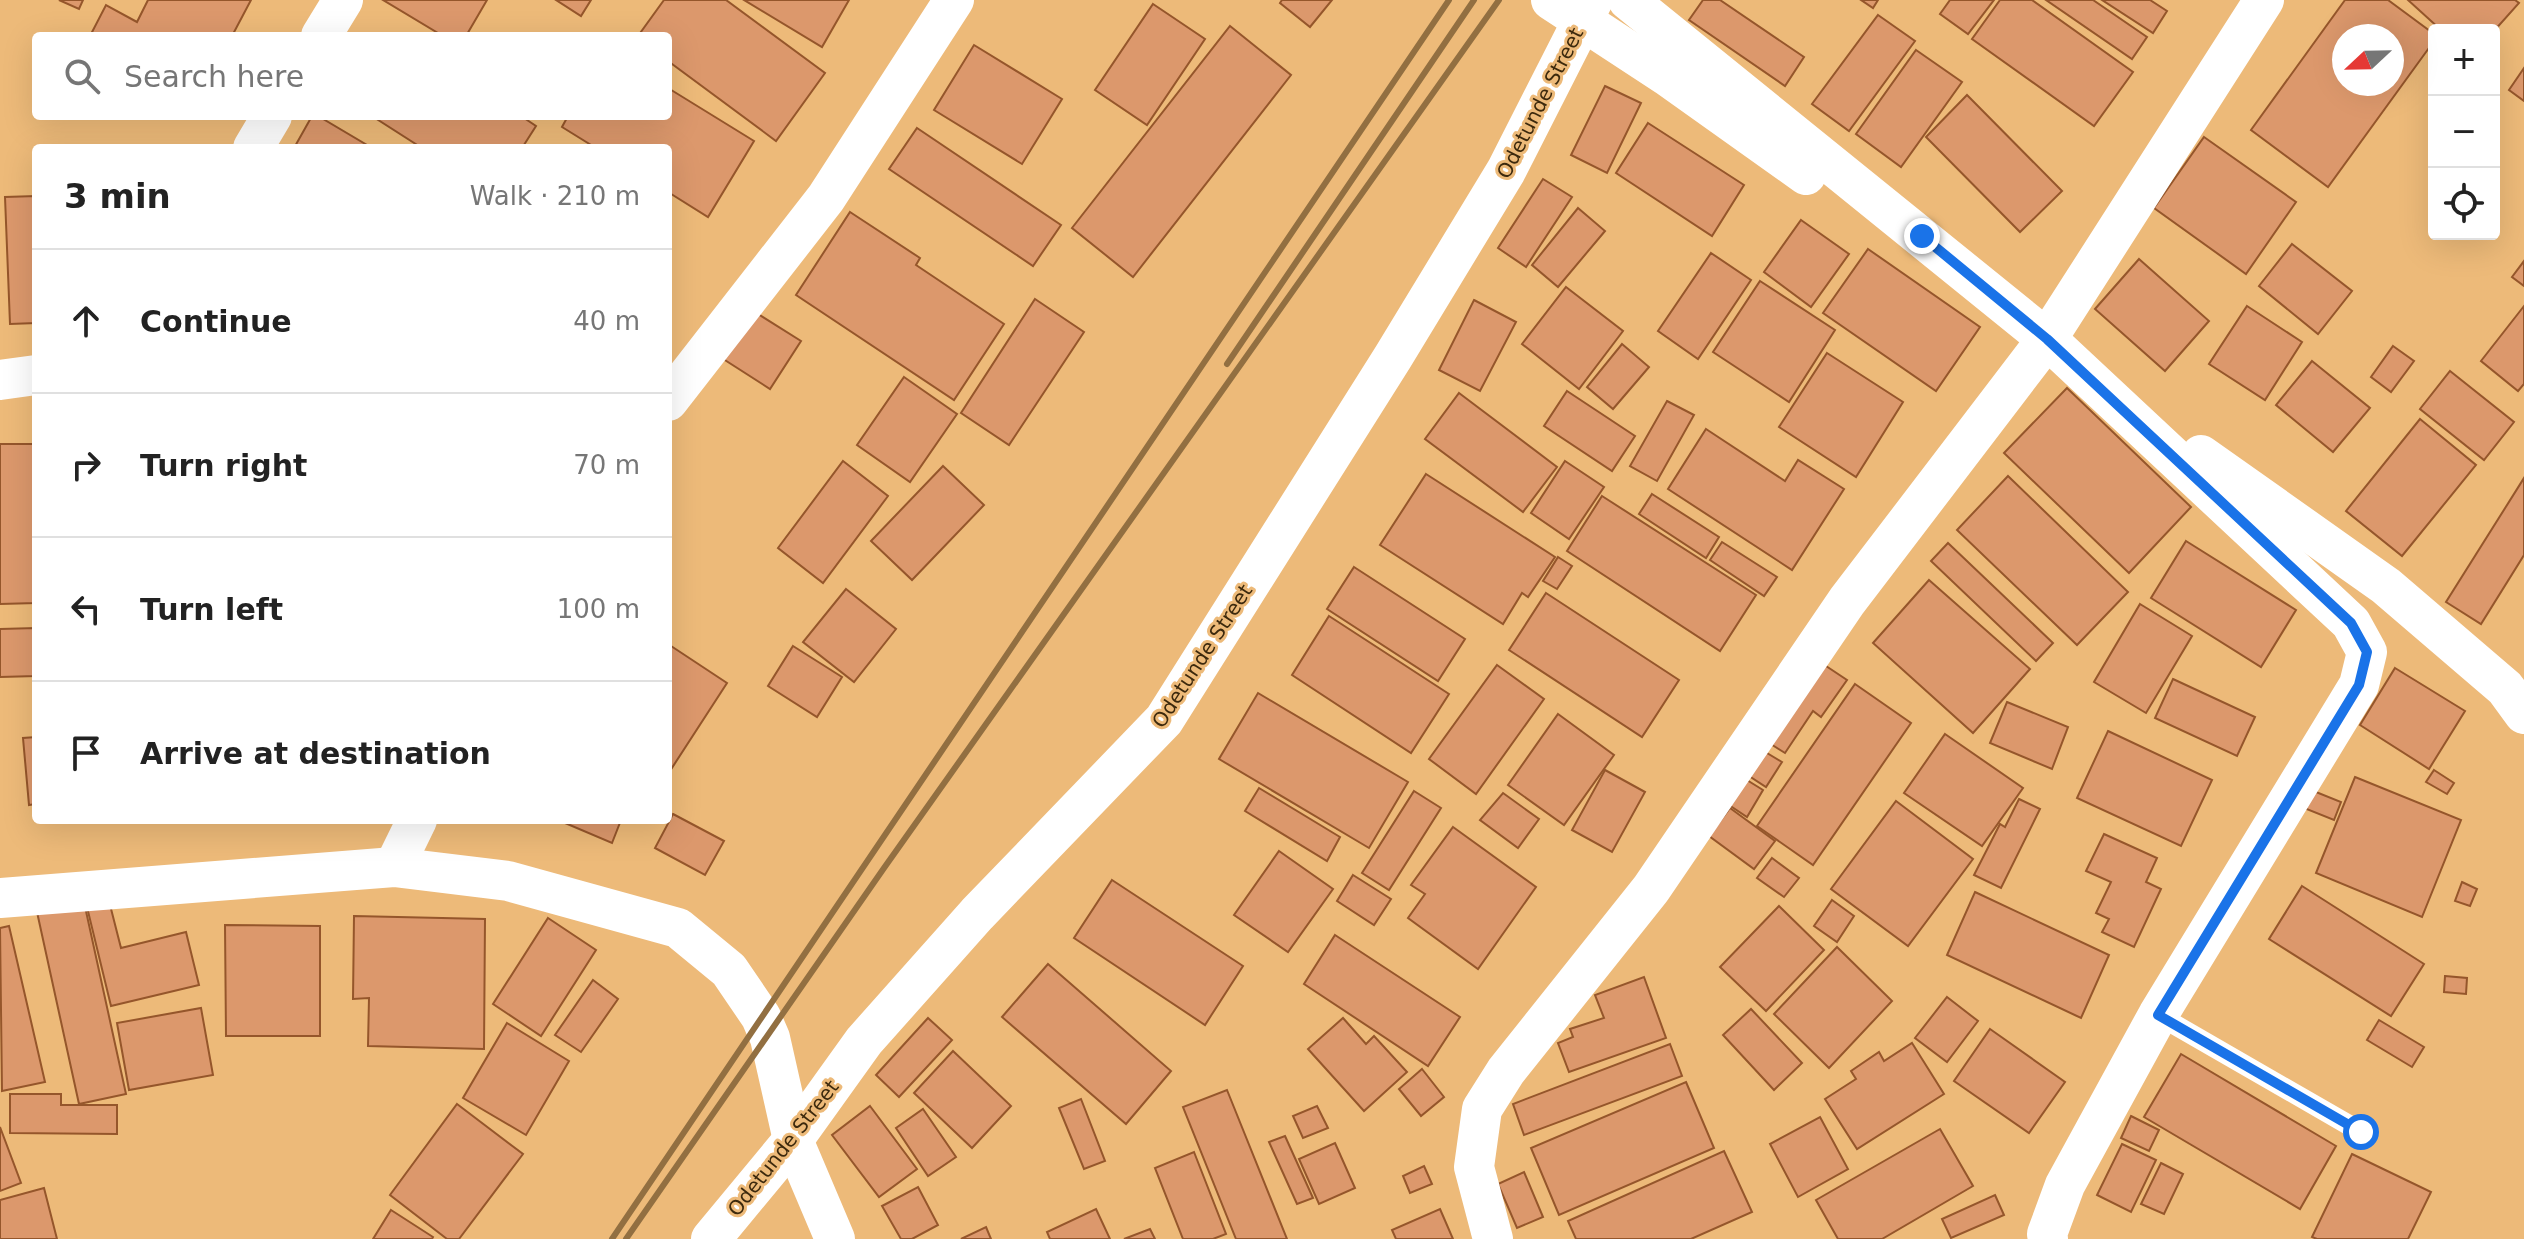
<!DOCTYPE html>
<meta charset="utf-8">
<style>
:root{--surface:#fff;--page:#f6f6f6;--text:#222;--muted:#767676;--line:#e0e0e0}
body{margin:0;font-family:"DejaVu Sans",sans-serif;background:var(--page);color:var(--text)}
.controls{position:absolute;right:24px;top:24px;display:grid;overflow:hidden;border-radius:8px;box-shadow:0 8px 32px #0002}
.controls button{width:72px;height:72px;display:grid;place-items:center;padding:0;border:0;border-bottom:2px solid var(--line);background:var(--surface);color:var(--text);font:40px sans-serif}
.compass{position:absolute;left:2332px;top:24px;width:72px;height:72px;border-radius:50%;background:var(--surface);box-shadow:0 8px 32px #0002;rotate:248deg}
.stop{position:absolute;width:24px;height:24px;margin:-18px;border:6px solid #1a73e8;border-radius:50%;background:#fff}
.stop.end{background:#1a73e8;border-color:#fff;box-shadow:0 2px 8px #0008}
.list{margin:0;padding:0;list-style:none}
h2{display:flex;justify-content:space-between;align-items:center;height:104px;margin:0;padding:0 32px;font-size:34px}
h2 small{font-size:26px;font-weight:400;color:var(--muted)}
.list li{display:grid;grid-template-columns:52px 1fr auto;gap:24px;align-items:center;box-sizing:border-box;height:144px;padding:0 32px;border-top:2px solid var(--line)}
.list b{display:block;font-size:30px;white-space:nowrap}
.list em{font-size:26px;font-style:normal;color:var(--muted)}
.icon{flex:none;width:44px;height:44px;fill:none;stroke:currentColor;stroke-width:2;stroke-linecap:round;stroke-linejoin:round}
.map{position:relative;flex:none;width:2524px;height:1239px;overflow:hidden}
.search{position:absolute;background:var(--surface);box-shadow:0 8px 32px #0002;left:32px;top:32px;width:640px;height:88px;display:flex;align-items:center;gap:20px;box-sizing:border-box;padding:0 28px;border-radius:8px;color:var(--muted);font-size:30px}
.panel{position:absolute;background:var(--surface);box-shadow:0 8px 32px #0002;left:32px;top:144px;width:640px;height:680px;border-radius:8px}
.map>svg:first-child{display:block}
</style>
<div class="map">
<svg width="2524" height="1239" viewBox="0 0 2524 1239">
<rect width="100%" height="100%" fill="#edba79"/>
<g fill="#dc986c" stroke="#95562b" stroke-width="2" fill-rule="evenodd">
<polygon points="59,0 83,0 79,9"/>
<polygon points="148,0 251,0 232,36 90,36 106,5 137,22"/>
<polygon points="383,0 487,0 466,36 443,36"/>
<polygon points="556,0 591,0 581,16"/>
<polygon points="664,0 726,0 825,73 776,141 668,61 668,36 638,36"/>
<polygon points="744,0 849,0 822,47"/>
<polygon points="1282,0 1332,0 1310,27 1280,3"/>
<polygon points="1703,0 1720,0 1804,57 1785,86 1689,20"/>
<polygon points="1861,0 1878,0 1873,8"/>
<polygon points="1950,0 1994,0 1968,34 1940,14"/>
<polygon points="2000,0 2032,0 2133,72 2094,126 1972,39"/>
<polygon points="2046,0 2093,0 2147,37 2132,59"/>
<polygon points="2102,0 2150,0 2167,11 2153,33"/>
<path d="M2345,0H2388L2434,34V41L2328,187L2251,130ZM2344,36H2392V84H2344Z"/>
<polygon points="2408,0 2515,0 2519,3 2494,31 2441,30"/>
<polygon points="1153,4 1205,39 1147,125 1095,90"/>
<polygon points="1878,15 1915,41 1849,131 1812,104"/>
<polygon points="1230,26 1291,75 1133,277 1072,228"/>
<polygon points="974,45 1062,99 1022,164 934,110"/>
<polygon points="1916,50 1962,82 1901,167 1856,134"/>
<polygon points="2524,68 2524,101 2509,90"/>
<polygon points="1605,86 1641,103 1607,173 1571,155"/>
<polygon points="668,88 754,141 708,217 668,192 668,148 596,148 562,127 568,116 668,116"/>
<polygon points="1967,95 2062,191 2020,232 1926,137"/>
<polygon points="312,116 318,116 372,148 294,148"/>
<polygon points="372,116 521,116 536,126 522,148 422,148"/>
<polygon points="1648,123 1744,185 1712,236 1616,173"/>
<polygon points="917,128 1061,225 1033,266 889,169"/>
<polygon points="2204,137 2296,202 2246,274 2154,208"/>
<polygon points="1543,179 1572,197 1526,267 1498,248"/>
<polygon points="36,196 36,323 10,324 5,197"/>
<polygon points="1578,208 1605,231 1558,287 1532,265"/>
<polygon points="850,212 920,258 916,265 1004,324 954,400 796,295"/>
<polygon points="1801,220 1849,254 1811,307 1764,272"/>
<polygon points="2292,244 2352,291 2318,334 2259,286"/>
<polygon points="1868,249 1980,327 1936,391 1823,313"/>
<polygon points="1711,253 1751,280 1698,359 1658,331"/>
<polygon points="2139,259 2209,321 2165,371 2095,309"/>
<polygon points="2524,261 2524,286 2512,277"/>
<polygon points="1760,281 1835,330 1789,402 1713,352"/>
<polygon points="1566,287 1623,331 1579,389 1522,344"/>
<polygon points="1035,299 1084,332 1009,445 961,413"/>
<polygon points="1474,300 1516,322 1480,391 1439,370"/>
<polygon points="2247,306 2302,342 2265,400 2209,364"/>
<polygon points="2524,306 2524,384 2518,391 2481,361"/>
<polygon points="747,307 801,341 770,389 717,355"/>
<polygon points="1622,344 1649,367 1613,409 1587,387"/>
<polygon points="2393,346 2414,361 2391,392 2371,377"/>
<polygon points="1827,353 1903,402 1856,477 1779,427"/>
<polygon points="2312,361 2370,408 2333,452 2276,405"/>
<polygon points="2450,371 2514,422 2484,460 2420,409"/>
<polygon points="904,377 957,414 910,482 857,445"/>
<polygon points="2067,388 2191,507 2129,573 2004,453"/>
<polygon points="1567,391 1635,436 1612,471 1544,426"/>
<polygon points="1459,393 1557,467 1523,512 1425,439"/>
<polygon points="1667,401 1694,415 1657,481 1630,466"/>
<polygon points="2420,419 2476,465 2402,556 2346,511"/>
<polygon points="1706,429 1785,481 1798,460 1844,489 1792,570 1668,489"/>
<polygon points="0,444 36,444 36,603 0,604"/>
<polygon points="843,461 888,496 823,583 778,548"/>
<polygon points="1565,461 1604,487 1569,539 1531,513"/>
<polygon points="943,466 984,505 912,580 871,541"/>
<polygon points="1426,474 1555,557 1528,597 1522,593 1503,624 1380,545"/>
<polygon points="2008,476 2128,592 2077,645 1957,530"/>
<polygon points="2524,478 2524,555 2481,624 2446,602"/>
<polygon points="1652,494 1719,537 1706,558 1639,514"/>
<polygon points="1602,496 1756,595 1720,651 1567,551"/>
<polygon points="2186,541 2296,610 2261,667 2151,598"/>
<polygon points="1722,542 1777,577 1764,596 1710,560"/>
<polygon points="1948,543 2053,643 2036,661 1931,561"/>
<polygon points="1558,557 1572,566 1557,589 1543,581"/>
<polygon points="1354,567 1465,639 1438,681 1327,609"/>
<polygon points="1929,580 2030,669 1973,733 1873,643"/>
<polygon points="846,589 896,629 854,682 803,642"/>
<polygon points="1546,593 1679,680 1642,737 1509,650"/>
<polygon points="2140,604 2192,636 2146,713 2094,682"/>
<polygon points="1329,616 1449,694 1411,753 1292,675"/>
<polygon points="36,628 36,676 0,677 0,629"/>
<polygon points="668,644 727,683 668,774"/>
<polygon points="793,646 842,677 817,717 768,686"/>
<polygon points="1820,662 1847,680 1821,717 1813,711 1785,753 1766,741"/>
<polygon points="1497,665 1544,699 1476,794 1429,759"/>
<polygon points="2395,668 2465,711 2429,769 2360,725"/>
<polygon points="2173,679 2255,717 2237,756 2155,718"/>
<polygon points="1855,684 1911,723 1813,865 1757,826"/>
<polygon points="1258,693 1408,782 1369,848 1219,759"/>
<polygon points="2007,702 2068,727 2052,769 1990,743"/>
<polygon points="1558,714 1614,755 1564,825 1508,785"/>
<polygon points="2108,731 2212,780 2181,846 2077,798"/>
<polygon points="1945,734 2023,788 1982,846 1904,793"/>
<polygon points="36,737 36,804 29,805 23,738"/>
<polygon points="1762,750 1782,762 1766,787 1746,774"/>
<polygon points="1605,770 1645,792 1612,852 1572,830"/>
<polygon points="2434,770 2454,783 2447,794 2426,782"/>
<polygon points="1742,777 1763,790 1747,817 1726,803"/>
<polygon points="2355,777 2461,820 2422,917 2316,873"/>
<polygon points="1259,788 1340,837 1327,861 1245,811"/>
<polygon points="2311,790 2341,802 2334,820 2304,808"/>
<polygon points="1414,791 1441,808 1389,890 1362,873"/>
<polygon points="1503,793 1539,819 1518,848 1480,820"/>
<polygon points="2019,799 2040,809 2001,888 1974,875 2000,824 2005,827"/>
<polygon points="1896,801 1973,859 1908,946 1831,889"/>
<polygon points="1730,808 1775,841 1754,869 1709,836"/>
<polygon points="673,814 724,841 705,875 655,848"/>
<polygon points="558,820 621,820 612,843"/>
<polygon points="1453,827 1536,887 1478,969 1408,918 1425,894 1411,885"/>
<polygon points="2104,834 2157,858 2146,882 2161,889 2134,947 2102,932 2109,919 2096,913 2111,882 2086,871"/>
<polygon points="1279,851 1333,889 1288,952 1234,915"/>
<polygon points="1772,858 1799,878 1784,897 1757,878"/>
<polygon points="1353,875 1391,899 1374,925 1337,901"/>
<polygon points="1112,880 1243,966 1205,1025 1074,938"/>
<polygon points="2462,882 2477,889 2470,906 2455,901"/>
<polygon points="2302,886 2424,964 2391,1016 2269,939"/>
<polygon points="1975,892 2109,955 2081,1018 1947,955"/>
<polygon points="108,897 121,948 186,932 199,985 111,1006 86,903"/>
<polygon points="1832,900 1854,916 1837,942 1814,926"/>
<polygon points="84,902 126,1094 79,1104 37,912"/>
<polygon points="1779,906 1824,950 1766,1011 1720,967"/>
<polygon points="354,916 485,919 484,1049 368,1046 369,998 353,999"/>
<polygon points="548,918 596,950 541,1036 493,1004"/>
<polygon points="225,925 320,926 320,1036 226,1036"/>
<polygon points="9,926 45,1082 2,1091 0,928"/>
<polygon points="1335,935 1460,1017 1428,1066 1304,984"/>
<polygon points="1837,947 1892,1001 1829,1068 1774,1014"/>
<polygon points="1048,964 1171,1071 1126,1124 1002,1017"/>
<polygon points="2445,976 2467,978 2466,994 2444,992"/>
<polygon points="1644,977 1666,1038 1569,1072 1558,1043 1573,1037 1570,1029 1604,1018 1595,995"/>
<polygon points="593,980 618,999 581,1052 555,1035"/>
<polygon points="1947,997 1978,1021 1947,1062 1915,1038"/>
<polygon points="201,1008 213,1075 129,1090 117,1023"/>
<polygon points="1751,1009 1802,1063 1774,1090 1723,1035"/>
<polygon points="928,1018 952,1040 899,1097 876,1075"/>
<polygon points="1343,1018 1366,1044 1374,1036 1407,1072 1364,1111 1308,1049"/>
<polygon points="2379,1020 2424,1047 2412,1067 2367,1040"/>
<polygon points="507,1023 569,1061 526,1135 463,1098"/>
<polygon points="1990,1029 2065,1082 2029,1133 1954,1081"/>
<polygon points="1912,1043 1944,1094 1857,1149 1825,1099 1856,1079 1851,1071 1879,1052 1884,1061"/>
<polygon points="1670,1044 1682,1076 1524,1135 1513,1104"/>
<polygon points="953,1051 1011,1106 972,1148 914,1093"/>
<polygon points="2181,1054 2336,1146 2300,1209 2144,1117"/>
<polygon points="1422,1069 1444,1097 1421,1116 1399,1089"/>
<polygon points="1686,1082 1714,1148 1559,1215 1531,1148"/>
<polygon points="1227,1090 1287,1239 1236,1239 1183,1107"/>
<polygon points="10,1094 61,1094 61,1105 117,1105 117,1134 10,1133"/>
<polygon points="1081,1099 1105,1161 1084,1169 1059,1108"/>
<polygon points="457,1104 523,1154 459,1239 447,1239 390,1195"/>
<polygon points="870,1106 917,1169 879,1197 832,1135"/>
<polygon points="1317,1106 1328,1128 1303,1138 1293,1116"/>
<polygon points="923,1109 956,1157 928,1176 896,1128"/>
<polygon points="2131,1116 2159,1130 2149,1151 2121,1138"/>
<polygon points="1820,1117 1848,1169 1798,1197 1770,1144"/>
<polygon points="0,1127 21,1183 0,1191"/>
<polygon points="1940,1129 1973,1186 1882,1239 1838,1239 1816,1200"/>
<polygon points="1285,1136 1313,1198 1297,1204 1269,1142"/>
<polygon points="1335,1143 1355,1188 1319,1204 1299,1159"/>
<polygon points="2122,1144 2156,1160 2131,1212 2097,1195"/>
<polygon points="1724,1151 1752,1212 1691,1239 1576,1239 1568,1221"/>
<polygon points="1194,1152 1226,1234 1213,1239 1183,1239 1155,1168"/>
<polygon points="2352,1154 2431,1192 2408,1239 2317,1239 2312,1237"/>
<polygon points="2161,1163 2183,1174 2164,1214 2141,1204"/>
<polygon points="1424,1166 1432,1184 1410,1193 1403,1176"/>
<polygon points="1524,1172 1543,1217 1517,1228 1498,1184"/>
<polygon points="918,1187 938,1225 912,1239 901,1239 882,1206"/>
<polygon points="44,1188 57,1239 0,1239 0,1200"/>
<polygon points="1995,1195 2004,1215 1951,1238 1942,1219"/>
<polygon points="1096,1209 1110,1239 1050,1239 1047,1232"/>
<polygon points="1440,1209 1453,1239 1396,1239 1392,1230"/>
<polygon points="391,1210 433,1237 432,1239 373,1239"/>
<polygon points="986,1227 991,1239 961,1239"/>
<polygon points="1150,1229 1155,1239 1124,1239"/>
</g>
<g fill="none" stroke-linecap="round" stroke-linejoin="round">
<polyline stroke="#fff" stroke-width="20" points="2158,1015 2361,1132"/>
<g stroke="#fff" stroke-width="40">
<polyline points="1551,0 1667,76 1806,175"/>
<polyline points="1628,0 2047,339 2351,623 2367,652 2359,685 2158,1015 2065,1185 2047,1234 2048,1239"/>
<polyline points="321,36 343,0"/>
<polyline points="253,148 272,116"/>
<polyline points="0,380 36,375"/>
<polyline points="668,401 826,198 954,0"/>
<polyline points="2201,455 2386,586 2505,688 2524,714"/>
<polyline points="394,867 417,820"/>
<polyline points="0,898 394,867 508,881 678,928 729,970 761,1017 770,1038 793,1140 835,1239"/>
<polyline points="711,1239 793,1140 864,1041 977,914 1164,720 1393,357 1506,171 1593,0"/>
<polyline points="1493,1239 1474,1167 1482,1109 1506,1071 1651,889 1847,601 2047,339 2264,0"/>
</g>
<g stroke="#926f41" stroke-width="6">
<polyline points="1227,364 1474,0"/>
<polyline points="612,1239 1449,0"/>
<polyline points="626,1239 884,868 1499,0"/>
</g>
</g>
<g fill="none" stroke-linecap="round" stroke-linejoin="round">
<polyline stroke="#1a73e8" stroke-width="10" points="1922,236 2047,339 2351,623 2367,652 2359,685 2158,1015 2361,1132"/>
</g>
<g text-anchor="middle" stroke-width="6" stroke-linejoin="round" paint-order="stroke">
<g font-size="20" fill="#3c290d" stroke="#edba79">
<text transform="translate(1540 103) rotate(-63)" y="7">Odetunde Street</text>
<text transform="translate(1202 656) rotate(-57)" y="7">Odetunde Street</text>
<text transform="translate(783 1148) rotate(-52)" y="7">Odetunde Street</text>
</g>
</g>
</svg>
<div class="controls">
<button>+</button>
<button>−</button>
<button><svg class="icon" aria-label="locate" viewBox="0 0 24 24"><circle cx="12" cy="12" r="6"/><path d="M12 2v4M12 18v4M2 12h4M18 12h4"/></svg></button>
</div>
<svg class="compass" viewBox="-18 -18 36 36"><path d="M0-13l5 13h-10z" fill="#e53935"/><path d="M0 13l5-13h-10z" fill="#767676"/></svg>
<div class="stop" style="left:2361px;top:1132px"></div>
<div class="stop end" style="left:1922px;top:236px"></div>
<div class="search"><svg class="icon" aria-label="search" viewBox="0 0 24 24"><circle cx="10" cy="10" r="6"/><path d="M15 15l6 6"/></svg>Search here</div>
<section class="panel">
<h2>3 min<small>Walk · 210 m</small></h2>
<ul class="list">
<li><svg class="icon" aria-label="ahead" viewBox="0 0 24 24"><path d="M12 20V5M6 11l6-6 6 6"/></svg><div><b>Continue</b></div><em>40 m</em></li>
<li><svg class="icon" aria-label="right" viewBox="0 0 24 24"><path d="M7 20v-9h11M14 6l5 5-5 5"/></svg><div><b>Turn right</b></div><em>70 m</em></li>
<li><svg class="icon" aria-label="left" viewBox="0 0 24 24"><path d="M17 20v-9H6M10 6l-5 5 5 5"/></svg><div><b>Turn left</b></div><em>100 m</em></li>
<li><svg class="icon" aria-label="arrive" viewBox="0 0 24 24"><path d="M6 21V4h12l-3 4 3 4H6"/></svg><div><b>Arrive at destination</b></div></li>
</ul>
</section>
</div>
